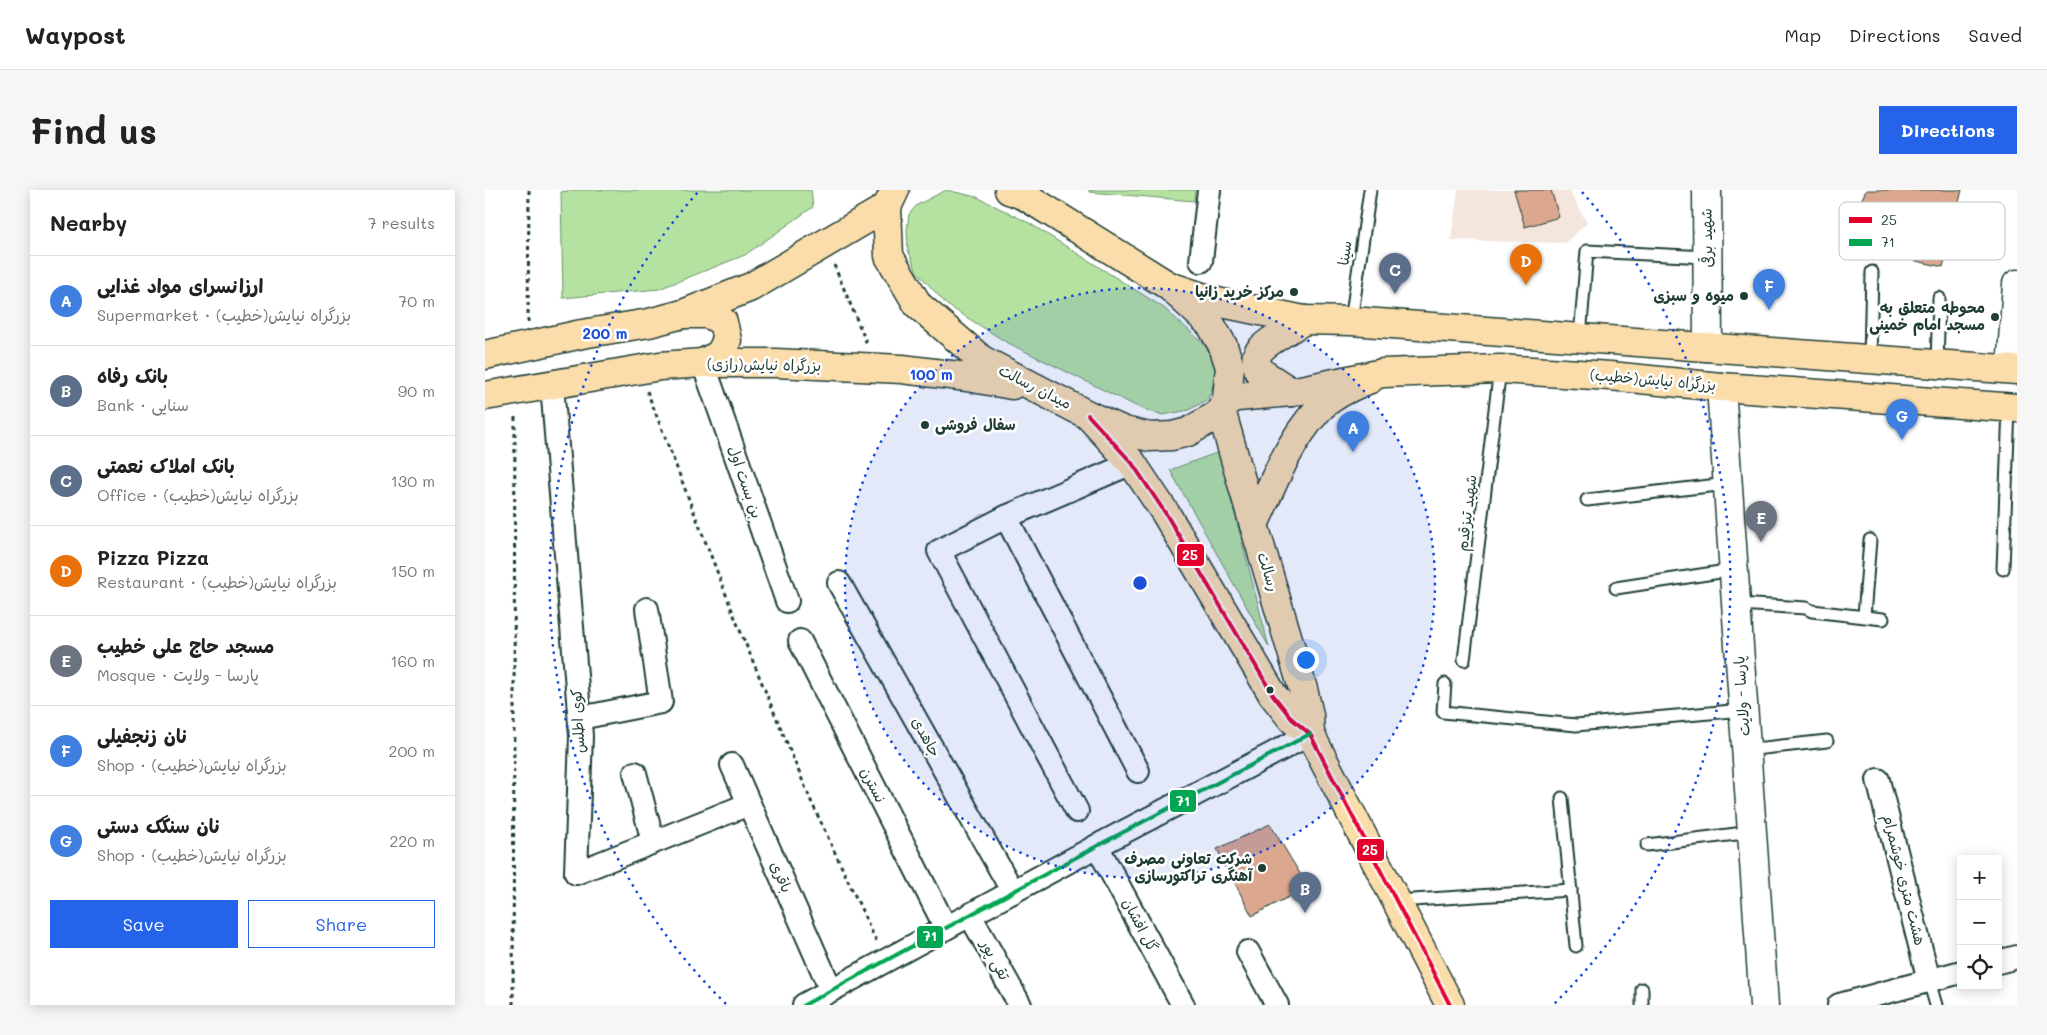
<!DOCTYPE html>
<meta charset="utf-8">
<style>
:root{--surface:#fff;--page:#f6f6f6;--text:#222;--muted:#767676;--line:#e0e0e0;--accent:#2563eb}
body{margin:0;font-family:Mali,"Playpen Sans Arabic",sans-serif;background:var(--page);color:var(--text)}
.controls{position:absolute;right:15px;bottom:15px;display:grid;overflow:hidden;border-radius:0px;box-shadow:0 2px 12px #0003}
.controls button{width:45px;height:45px;display:grid;place-items:center;padding:0;border:0;border-bottom:1px solid var(--line);background:var(--surface);color:var(--text);font:25px sans-serif}
.you{position:absolute;left:820px;top:469px;width:18px;height:18px;margin:-12px;border:4px solid #fff;border-radius:50%;background:#1a73e8;box-shadow:0 0 0 8px #1a73e833}
.badge{display:grid;place-items:center;width:32px;height:32px;border-radius:50%;background:var(--accent);color:#fff;font-size:16px;font-weight:700}
.pin{position:absolute;translate:-50% -41px;filter:drop-shadow(0 1px 2px #0008)}
.pin::after{content:'';position:absolute;top:26px;width:18px;height:15px;background:inherit;clip-path:polygon(0 0,100% 0,50% 100%)}
.list{margin:0;padding:0;list-style:none}
h2{display:flex;justify-content:space-between;align-items:center;height:65px;margin:0;padding:0 20px;font-size:21px}
h2 small{font-size:16px;font-weight:400;color:var(--muted)}
.list li{display:grid;grid-template-columns:32px 1fr auto;gap:15px;align-items:center;box-sizing:border-box;height:90px;padding:0 20px;border-top:1px solid var(--line)}
.list b{display:block;font-size:19px;white-space:nowrap}
.list p{margin:0;font-size:16px;white-space:nowrap;color:var(--muted)}
.list em{font-size:16px;font-style:normal;color:var(--muted)}
.actions{display:flex;gap:10px;padding:15px 20px}
.actions a{flex:1;padding:11px 0;border:1px solid var(--accent);border-radius:0px;text-align:center;font-size:18px;color:var(--accent)}
.actions .main{background:var(--accent);color:#fff}
.icon{flex:none;width:28px;height:28px;fill:none;stroke:currentColor;stroke-width:2;stroke-linecap:round;stroke-linejoin:round}
.map{position:relative;flex:none;width:1532px;height:815px;overflow:hidden;border-radius:0px}
header{display:flex;align-items:center;gap:30px;box-sizing:border-box;height:70px;padding:0 25px;background:var(--surface);border-bottom:1px solid var(--line)}
header strong{font-size:24px}
nav{display:flex;gap:28px;margin-inline-start:auto;font-size:18px}
.intro{display:flex;align-items:center;justify-content:space-between;box-sizing:border-box;height:120px;padding:0 30px}
h1{margin:0;font-size:35px}
.button{padding:12px 22px;border-radius:0px;background:var(--accent);color:#fff;font-size:18px;font-weight:700}
main{display:flex;gap:30px;padding:0 30px}
aside{flex:1;background:var(--surface);border-radius:0px;box-shadow:0 2px 12px #0003}
.map>svg:first-child{display:block}
</style>
<header>
<strong>Waypost</strong>
<nav><a>Map</a><a>Directions</a><a>Saved</a></nav>
</header>
<div class="intro"><h1>Find us</h1><a class="button">Directions</a></div>
<main>
<aside>
<h2>Nearby<small>7 results</small></h2>
<ul class="list">
<li><span class="badge" style="background:#3f7fe0">A</span><div><b>ارزانسرای مواد غذایی</b><p>Supermarket · بزرگراه نیایش(خطیب)</p></div><em>70 m</em></li>
<li><span class="badge" style="background:#5c6f8a">B</span><div><b>بانک رفاه</b><p>Bank · سنایی</p></div><em>90 m</em></li>
<li><span class="badge" style="background:#5c6f8a">C</span><div><b>بانک املاک نعمتی</b><p>Office · بزرگراه نیایش(خطیب)</p></div><em>130 m</em></li>
<li><span class="badge" style="background:#e8710a">D</span><div><b>Pizza Pizza</b><p>Restaurant · بزرگراه نیایش(خطیب)</p></div><em>150 m</em></li>
<li><span class="badge" style="background:#6b7280">E</span><div><b>مسجد حاج علی خطیب</b><p>Mosque · پارسا - ولایت</p></div><em>160 m</em></li>
<li><span class="badge" style="background:#3f7fe0">F</span><div><b>نان زنجفیلی</b><p>Shop · بزرگراه نیایش(خطیب)</p></div><em>200 m</em></li>
<li><span class="badge" style="background:#3f7fe0">G</span><div><b>نان سنگک دستی</b><p>Shop · بزرگراه نیایش(خطیب)</p></div><em>220 m</em></li>
</ul>
<div class="actions"><a class="main">Save</a><a>Share</a></div>
</aside>
<div class="map">
<svg width="1532" height="815" viewBox="0 0 1532 815">
<rect width="100%" height="100%" fill="#fff"/>
<filter id="ink" filterUnits="userSpaceOnUse"><feTurbulence type="fractalNoise" baseFrequency=".02" numOctaves="2"/><feDisplacementMap in="SourceGraphic" scale="10" xChannelSelector="R" yChannelSelector="G"/><feConvolveMatrix kernelMatrix="1 2 1 2 8 2 1 2 1" color-interpolation-filters="sRGB"/></filter>
<g filter="url(#ink)">
<polygon fill="#f4e5dd" points="973,0 1084,0 1102,33 1080,53 966,50"/>
<g fill="#b5e2a1" stroke="#6a906a">
<polygon points="88,0 326,0 328,17 260,65 174,99 78,108 76,2"/>
<polygon points="461,0 492,7 544,33 679,118 717,152 729,169 731,187 723,209 704,220 678,225 655,218 521,152 462,115 432,82 423,60 422,40 424,24 432,15"/>
<polygon points="603,0 710,0 709,11 605,2"/>
<polygon points="734,262 784,457 685,280"/>
</g>
<g fill="#dba78e" stroke="#1f3d34">
<polygon points="1029,0 1066,0 1074,27 1040,37"/>
<polygon points="1381,0 1477,0 1458,77 1356,54"/>
<polygon points="785,634 823,697 767,726 732,659"/>
</g>
<g fill="none" stroke-linecap="round" stroke-linejoin="round">
<defs>
<g id="lane">
<polyline points="866,131 885,0"/>
<polyline points="1095,147 1102,61 1222,67"/>
<polyline points="1385,169 1387,82"/>
<polyline points="1452,174 1454,108"/>
<polyline points="1102,310 1242,294"/>
<polyline points="1518,379 1524,217"/>
<polyline points="1131,398 1248,380"/>
<polyline points="1251,414 1321,418 1327,421 1398,429"/>
<polyline points="1379,426 1385,350"/>
<polyline points="979,470 1015,179"/>
<polyline points="960,494 958,522 1091,535 1258,520"/>
<polyline points="1261,560 1342,551"/>
<polyline points="1077,608 1091,756"/>
<polyline points="1162,655 1267,642"/>
<polyline points="912,711 1086,700"/>
<polyline points="1444,791 1451,815"/>
<polyline points="1157,815 1157,799"/>
</g>
<g id="street">
<polyline points="716,71 724,0"/>
<polyline points="218,173 302,411"/>
<polyline points="67,195 96,546 91,683 264,614"/>
<polyline points="647,273 521,327 653,581"/>
<polyline points="521,327 454,361 592,621"/>
<polyline points="354,393 528,702"/>
<polyline points="315,451 461,738"/>
<polyline points="95,528 176,512 162,419"/>
<polyline points="247,575 346,800"/>
<polyline points="150,583 168,652"/>
<polyline points="1393,590 1444,791"/>
<polyline points="612,656 698,815"/>
<polyline points="485,725 535,815"/>
<polyline points="763,762 792,815"/>
<polyline points="1513,772 1532,767"/>
<polyline points="319,815 612,656 825,544"/>
<polyline points="1354,815 1476,782"/>
</g>
<g id="secondary">
<polyline points="1222,0 1223,157"/>
<polyline points="1526,179 1532,94"/>
<polyline points="1236,197 1279,815"/>
</g>
<g id="primary">
<polyline points="684,96 732,112 819,130"/>
<polyline points="198,124 224,124 238,132 242,150 235,164 218,173"/>
<path d="M806,202L774,181C773,176 770,170 772,165C776,154 809,137 819,130"/>
<polyline points="742,208 806,202"/>
<polyline points="736,220 769,335 818,499 824,525 825,544"/>
<polyline points="603,225 647,273 681,324 788,505 807,529 825,544 965,815"/>
<path d="M769,335C787,296 803,253 832,221C845,206 867,196 885,189"/>
</g>
<g id="highway">
<polyline points="410,0 402,17 404,66 433,115 497,170 603,225 639,241 665,247 687,246 703,242 732,225 739,217 742,208 745,177 738,156 726,135 684,96 540,6 524,0"/>
<polyline points="819,130 866,131 1532,180"/>
<polyline points="0,165 97,144 164,133 198,124 266,97 402,17"/>
<polyline points="806,202 898,183 1015,179 1125,186 1236,197 1532,218"/>
<polyline points="0,206 175,176 218,173 290,173 417,179 482,187 527,195"/>
</g>
</defs>
<use href="#lane" stroke="#1f3d34" stroke-width="15"/>
<use href="#street" stroke="#1f3d34" stroke-width="26"/>
<use href="#secondary" stroke="#1f3d34" stroke-width="31"/>
<use href="#primary" stroke="#1f3d34" stroke-width="31"/>
<use href="#highway" stroke="#1f3d34" stroke-width="31"/>
<g stroke="#1f3d34" stroke-width="3" stroke-dasharray="4 4" stroke-linecap="butt">
<polyline points="349,75 382,154"/>
<polyline points="43,132 44,0"/>
<polyline points="162,201 252,433 326,611 392,753"/>
<polyline points="28,815 30,223"/>
</g>
<use href="#lane" stroke="#fff" stroke-width="11"/>
<use href="#street" stroke="#fff" stroke-width="22"/>
<use href="#secondary" stroke="#fff" stroke-width="28"/>
<use href="#primary" stroke="#fbddab" stroke-width="28"/>
<use href="#highway" stroke="#fbddab" stroke-width="28"/>
<defs>
<polyline id="bus-1" points="603,225 647,273 681,324 788,505 807,529 825,544 965,815"/>
<polyline id="bus-2" points="319,815 612,656 825,544"/>
</defs>
<use href="#bus-1" stroke="#fff" stroke-width="8"/>
<use href="#bus-2" stroke="#fff" stroke-width="8"/>
<use href="#bus-1" stroke="#e4002b" stroke-width="4"/>
<use href="#bus-2" stroke="#00a651" stroke-width="4"/>
</g>
</g>
<circle cx="655" cy="393" r="295" fill="#1d4ed8" fill-opacity=".12"/>
<g fill="none" stroke="#1d4ed8" stroke-width="2.5" stroke-dasharray="2.5 5">
<circle cx="655" cy="393" r="295"/>
<path d="M241 814A590 590 0 0 1 213 2M1097 2A590 590 0 0 1 1069 814"/>
</g>
<g fill="#1f3d34" stroke="#fff" stroke-width="2">
<circle cx="809" cy="102" r="5"/>
<circle cx="1259" cy="106" r="5"/>
<circle cx="1510" cy="127" r="5"/>
<circle cx="440" cy="235" r="5"/>
<circle cx="785" cy="500" r="4.5"/>
<circle cx="777" cy="678" r="5"/>
</g>
<g text-anchor="middle" stroke-width="5" stroke-linejoin="round" paint-order="stroke">
<g font-size="15" fill="#1f3d34" stroke="#fff">
<text transform="translate(1222 48) rotate(-91)" y="5">شهید برقی</text>
<text transform="translate(860 63) rotate(-82)" y="5">سینا</text>
<text transform="translate(279 175) rotate(1)" y="5">بزرگراه نیایش(رازی)</text>
<text transform="translate(1168 190) rotate(5)" y="5">بزرگراه نیایش(خطیب)</text>
<text transform="translate(550 197) rotate(27)" y="5">میدان رسالت</text>
<text transform="translate(260 292) rotate(71)" y="5">بن بست اول</text>
<text transform="translate(982 323) rotate(-83)" y="5">شهید تیزقدم</text>
<text transform="translate(783 382) rotate(73)" y="5">رسالت</text>
<text transform="translate(1257 506) rotate(-94)" y="5">پارسا - ولایت</text>
<text transform="translate(93 531) rotate(-93)" y="5">کوی اطلس</text>
<text transform="translate(441 547) rotate(61)" y="5">جاهدی</text>
<text transform="translate(388 595) rotate(63)" y="5">نسترن</text>
<text transform="translate(296 687) rotate(66)" y="5">باقری</text>
<text transform="translate(1419 690) rotate(76)" y="5">هشت متری خوشمرام</text>
<text transform="translate(655 735) rotate(62)" y="5">گل افشان</text>
<text transform="translate(510 770) rotate(61)" y="5">تقی پور</text>
</g>
<g font-size="15" font-weight="bold" fill="#1f3d34" stroke="#fff" text-anchor="end">
<text x="799" y="107">مرکز خرید زانیا</text>
<text x="1249" y="111">میوه و سبزی</text>
<text x="1500" y="123">محوطه متعلق به<tspan x="1500" dy="17">مسجد امام خمینی</tspan></text>
<text x="450" y="240" text-anchor="start">سفال فروشی</text>
<text x="767" y="674">شرکت تعاونی مصرف<tspan x="767" dy="17">آهنگری تراکتورسازی</tspan></text>
</g>
</g>
<rect x="1354" y="12" width="166" height="58" rx="8" fill="#fff" stroke="#bcc5c2" stroke-width="1"/>
<rect x="1364" y="27" width="23" height="6" fill="#e4002b"/>
<rect x="1364" y="49" width="23" height="7" fill="#00a651"/>
<g font-size="14" fill="#1f3d34">
<text x="1396" y="35">25</text>
<text x="1396" y="57">71</text>
</g>
<circle cx="655" cy="393" r="8" fill="#1d4ed8" stroke="#fff" stroke-width="2.5"/>
<g font-size="15" text-anchor="middle" font-weight="bold" fill="#1d4ed8" stroke="#fff" stroke-width="5" stroke-linejoin="round" paint-order="stroke">
<text x="120" y="149">200 m</text>
<text x="446" y="190">100 m</text>
</g>
<g stroke="#fff" stroke-width="2">
<rect x="691" y="353" width="29" height="24" rx="5" fill="#e4002b"/>
<rect x="684" y="599" width="28" height="24" rx="5" fill="#00a651"/>
<rect x="871" y="648" width="29" height="24" rx="5" fill="#e4002b"/>
<rect x="431" y="735" width="28" height="24" rx="5" fill="#00a651"/>
</g>
<g font-size="14" text-anchor="middle" font-weight="bold" fill="#fff">
<text x="705" y="370">25</text>
<text x="698" y="616">71</text>
<text x="885" y="665">25</text>
<text x="445" y="751">71</text>
</g>
</svg>
<div class="controls">
<button>+</button>
<button>−</button>
<button><svg class="icon" aria-label="locate" viewBox="0 0 24 24"><circle cx="12" cy="12" r="6"/><path d="M12 2v4M12 18v4M2 12h4M18 12h4"/></svg></button>
</div>
<div class="you"></div>
<div class="pin badge" style="left:868px;top:262px;background:#3f7fe0">A</div>
<div class="pin badge" style="left:820px;top:723px;background:#5c6f8a">B</div>
<div class="pin badge" style="left:910px;top:104px;background:#5c6f8a">C</div>
<div class="pin badge" style="left:1041px;top:95px;background:#e8710a">D</div>
<div class="pin badge" style="left:1276px;top:352px;background:#6b7280">E</div>
<div class="pin badge" style="left:1284px;top:120px;background:#3f7fe0">F</div>
<div class="pin badge" style="left:1417px;top:250px;background:#3f7fe0">G</div>
</div>
</main>
